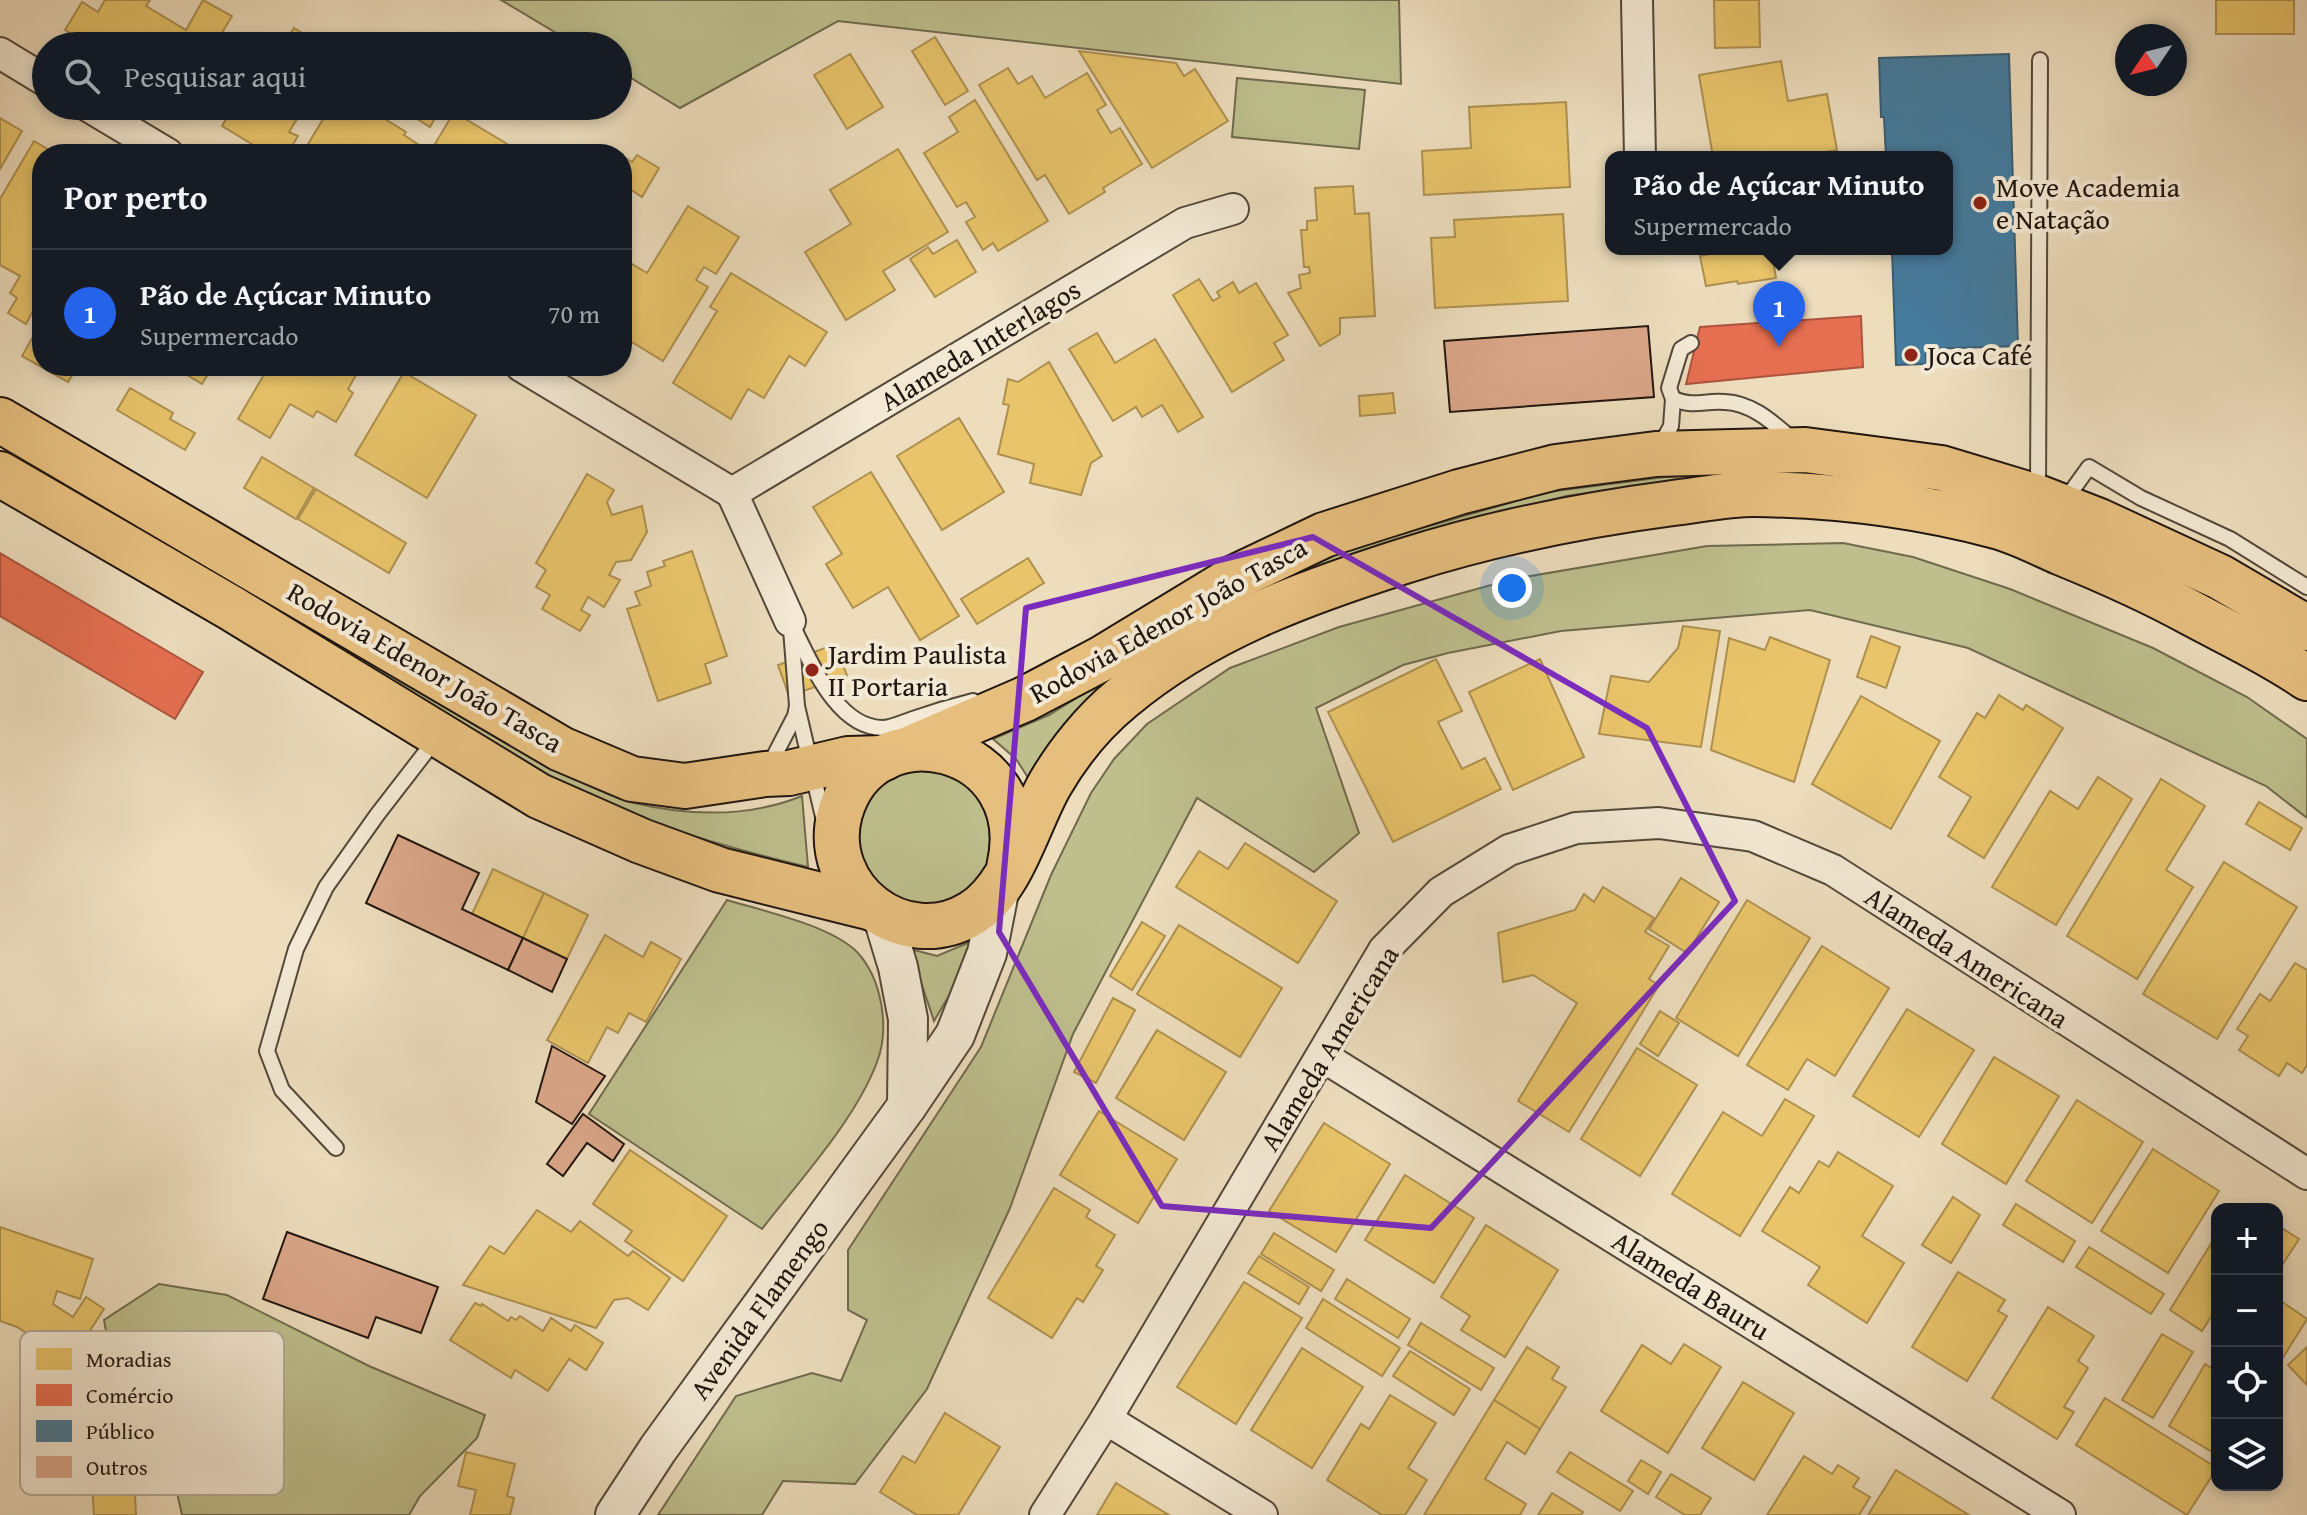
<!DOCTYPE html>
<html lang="pt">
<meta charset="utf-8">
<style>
:root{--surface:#171b24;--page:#242831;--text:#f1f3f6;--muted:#9ea1a6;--line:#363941;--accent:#2563eb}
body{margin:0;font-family:"Gentium Book Plus",serif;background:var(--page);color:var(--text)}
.controls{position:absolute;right:24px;bottom:24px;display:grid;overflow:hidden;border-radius:16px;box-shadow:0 4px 12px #0003}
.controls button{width:72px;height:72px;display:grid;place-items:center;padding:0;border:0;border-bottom:2px solid var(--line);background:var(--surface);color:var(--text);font:40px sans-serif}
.compass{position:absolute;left:2115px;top:24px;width:72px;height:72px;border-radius:50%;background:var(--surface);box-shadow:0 4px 12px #0003;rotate:235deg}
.you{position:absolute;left:1512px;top:588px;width:28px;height:28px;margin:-20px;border:6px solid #fff;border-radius:50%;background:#1a73e8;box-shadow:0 0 0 12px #1a73e833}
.badge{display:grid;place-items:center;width:52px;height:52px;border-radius:50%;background:var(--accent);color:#fff;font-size:26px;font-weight:700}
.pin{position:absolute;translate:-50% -66px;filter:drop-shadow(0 2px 4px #0008)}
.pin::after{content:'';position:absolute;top:42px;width:28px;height:24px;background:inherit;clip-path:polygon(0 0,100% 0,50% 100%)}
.popup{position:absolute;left:1605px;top:151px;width:348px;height:104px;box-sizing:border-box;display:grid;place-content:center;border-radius:16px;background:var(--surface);filter:drop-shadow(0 2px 6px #0005);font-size:26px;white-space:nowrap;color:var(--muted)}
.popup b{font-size:30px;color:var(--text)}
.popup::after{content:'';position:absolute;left:50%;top:100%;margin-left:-16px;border:16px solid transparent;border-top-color:var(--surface)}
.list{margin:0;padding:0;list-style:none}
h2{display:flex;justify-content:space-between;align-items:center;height:104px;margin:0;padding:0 32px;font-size:34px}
h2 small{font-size:26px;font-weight:400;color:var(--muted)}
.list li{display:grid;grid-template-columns:52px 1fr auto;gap:24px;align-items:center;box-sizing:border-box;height:128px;padding:0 32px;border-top:2px solid var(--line)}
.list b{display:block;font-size:30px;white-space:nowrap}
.list p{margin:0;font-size:26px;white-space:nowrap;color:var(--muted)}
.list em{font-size:26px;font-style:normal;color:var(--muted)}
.icon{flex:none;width:44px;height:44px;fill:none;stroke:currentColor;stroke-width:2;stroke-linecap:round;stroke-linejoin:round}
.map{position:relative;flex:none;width:2307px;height:1515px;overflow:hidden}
.search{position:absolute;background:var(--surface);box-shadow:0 4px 12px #0003;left:32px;top:32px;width:600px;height:88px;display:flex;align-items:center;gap:20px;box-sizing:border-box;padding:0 28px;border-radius:44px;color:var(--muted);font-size:30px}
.panel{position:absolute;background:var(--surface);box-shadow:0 4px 12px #0003;left:32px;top:144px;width:600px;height:232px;border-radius:32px}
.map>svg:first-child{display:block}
</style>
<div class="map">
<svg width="2307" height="1515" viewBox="0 0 2307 1515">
<rect width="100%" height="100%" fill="#edddbd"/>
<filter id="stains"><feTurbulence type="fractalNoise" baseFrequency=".0025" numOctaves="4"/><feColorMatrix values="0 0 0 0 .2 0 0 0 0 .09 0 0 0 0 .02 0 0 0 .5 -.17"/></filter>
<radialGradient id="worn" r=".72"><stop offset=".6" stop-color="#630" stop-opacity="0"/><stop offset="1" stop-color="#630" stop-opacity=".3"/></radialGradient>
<g fill="#bebf8d" stroke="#706a4e" stroke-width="2">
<polygon points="501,0 1399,0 1401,84 838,21 680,108 618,70 618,46 578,46"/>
<polygon points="1237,78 1365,90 1359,149 1232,137"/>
<polygon points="1736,471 1813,472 1933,489 1976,500 2177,580 2307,650 2307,659 2063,539 1676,481 1566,496 1378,547 1029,779 1016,759 993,739 1049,715 1193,625 1319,558 1547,492 1665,477"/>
<polygon points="1843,543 1913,557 2010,589 2153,648 2247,697 2307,739 2307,818 2266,786 1968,648 1810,610 1561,631 1448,653 1403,665 1316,708 1359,833 1314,872 1197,798 1073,1034 1010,1208 927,1389 855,1484 783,1481 762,1515 658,1515 736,1396 812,1373 841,1381 867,1320 848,1310 848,1250 981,1047 1051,875 1091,793 1114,759 1147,724 1230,668 1339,627 1513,579 1707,546"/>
<path d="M255,589L572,778C591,786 610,797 630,802C687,816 747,818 802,796L808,867C728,848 649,825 573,793L248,601Z"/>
<polygon points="921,766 973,786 993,818 986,873 956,901 916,908 878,891 856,856 857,814 881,780"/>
<path d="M727,900C763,911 830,925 857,952C882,979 890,1028 877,1062C856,1119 800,1180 762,1229L589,1114Z"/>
<polygon points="970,942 950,994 934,1021 910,949 937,956"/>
<polygon points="159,1284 227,1295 369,1366 485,1415 477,1438 420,1496 409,1515 182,1515 176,1488 135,1426 110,1352 104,1320"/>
</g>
<g fill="#e9c46a" stroke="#ad904f" stroke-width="2">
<polygon points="105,0 150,0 146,6 186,30 203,0 232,16 214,46 91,46 65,30 82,2 98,12"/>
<polygon points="1714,0 1759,0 1760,47 1715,48"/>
<rect x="2216" y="0" width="78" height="34"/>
<polygon points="294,28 323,46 283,46"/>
<polygon points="935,37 968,91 945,105 912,51"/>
<polygon points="1079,51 1176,63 1184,76 1195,69 1228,121 1152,168"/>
<polygon points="850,54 883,107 847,129 814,75"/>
<polygon points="1781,61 1788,101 1827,94 1837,150 1796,157 1713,157 1699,75"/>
<polygon points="1008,68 1018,84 1032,76 1045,98 1087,73 1106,105 1097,110 1111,133 1120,128 1142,164 1103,188 1105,192 1069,214 1045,175 1037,180 979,85"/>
<polygon points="975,100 1048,221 998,251 993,243 983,250 966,222 975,217 966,202 957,207 924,153 958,132 949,117"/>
<polygon points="1566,102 1570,187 1424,195 1422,151 1471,148 1469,107"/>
<polygon points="234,106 247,111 250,106 305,106 289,132 298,136 287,154 268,154 222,126"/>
<polygon points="331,106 377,106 381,108 377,114 406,132 404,135 419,145 414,154 302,154"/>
<polygon points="410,106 442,106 430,127 406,112"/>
<polygon points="454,112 524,154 429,154"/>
<polygon points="0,118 22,131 0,169"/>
<polygon points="34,141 56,154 42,154 42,311 41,313 34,309 26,324 8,313 17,298 10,293 20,276 0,265 0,199"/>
<polygon points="898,149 948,232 883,271 895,290 846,320 805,252 851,224 830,190"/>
<polygon points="637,155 659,168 642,197 622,184 622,156 632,162"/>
<polygon points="1353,186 1355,214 1369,213 1375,316 1340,318 1340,334 1320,346 1288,293 1301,288 1299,275 1310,273 1309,267 1304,267 1301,230 1307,230 1307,221 1317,220 1315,188"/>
<polygon points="688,206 739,237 716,274 704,267 696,280 708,287 663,361 622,336 622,258 647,273"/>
<polygon points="1563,214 1568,301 1435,308 1431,238 1455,237 1454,220"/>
<polygon points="957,240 976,272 935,297 910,259 928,247 933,254"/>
<polygon points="1714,249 1771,249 1776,278 1738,284 1737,281 1706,286 1700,256 1715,253"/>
<polygon points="731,273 827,332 805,366 789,356 764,398 748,389 731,419 673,383 717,311 710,307"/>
<polygon points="1199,279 1213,301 1220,297 1217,292 1233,282 1239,293 1256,283 1288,335 1274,343 1284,360 1232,392 1173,295"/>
<polygon points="35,333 42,337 42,366 78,366 68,382 22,356"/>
<polygon points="1097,333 1115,363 1155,339 1203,417 1178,432 1162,405 1142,417 1136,407 1113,421 1069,349"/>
<polygon points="1049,362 1102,456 1091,463 1081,495 1030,483 1034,464 998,454 1009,405 1003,404 1008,379 1018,382"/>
<polygon points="172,366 213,366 202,384"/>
<polygon points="269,366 357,366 360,368 348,389 353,393 336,422 317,411 313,417 290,404 270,438 238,419"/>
<polygon points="404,372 476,415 427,498 355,455"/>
<polygon points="130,388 173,413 170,419 195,433 185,450 117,410"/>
<polygon points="1393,393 1395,413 1360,416 1359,396"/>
<polygon points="959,418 1004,492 942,530 897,456"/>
<polygon points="262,457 314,488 296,519 244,488"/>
<polygon points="871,472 959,616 920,640 888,587 853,608 826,564 842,554 813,507"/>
<polygon points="587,474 614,490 607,502 612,515 642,506 647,532 631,560 616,562 609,575 620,580 604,607 588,597 581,610 590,615 580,631 542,609 550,595 536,587 546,570 536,563"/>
<polygon points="316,489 406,543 389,573 298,519"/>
<polygon points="692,551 727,656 705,664 711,683 658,701 627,609 640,605 635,592 651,586 647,572 665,566 663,561"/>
<polygon points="1028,558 1044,583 977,624 961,599"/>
<polygon points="1683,626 1720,631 1701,747 1599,734 1611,676 1649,682 1678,648"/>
<polygon points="1871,636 1900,647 1886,688 1857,677"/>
<polygon points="1770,637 1830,660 1794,782 1711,750 1729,638 1765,650"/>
<polygon points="836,644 847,676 789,696 778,665"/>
<polygon points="1436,659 1462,711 1438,722 1462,769 1485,758 1501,789 1393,842 1328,712"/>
<polygon points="1540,659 1584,757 1513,790 1469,692"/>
<polygon points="1999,695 2023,710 2026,705 2063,728 1984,858 1948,836 1971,797 1939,777 1977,713 1985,718"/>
<polygon points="1861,696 1940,741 1891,829 1812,784"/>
<polygon points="2098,777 2132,799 2056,925 1992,887 2050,791 2078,809"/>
<polygon points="2161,779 2205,806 2166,870 2193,887 2137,979 2067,936"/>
<polygon points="2259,802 2302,828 2290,850 2246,824"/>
<polygon points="1245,843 1337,901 1298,963 1176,887 1199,851 1228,869"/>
<polygon points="2224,862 2297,907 2217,1039 2143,994"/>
<polygon points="493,869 544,893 523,938 472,914"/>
<polygon points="1681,878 1719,902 1687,953 1649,929"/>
<polygon points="1603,887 1654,918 1645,932 1669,946 1649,979 1659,985 1569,1132 1518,1101 1577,1003 1533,975 1503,982 1498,933 1575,910 1584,894 1594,902"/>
<polygon points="544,893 588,915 567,959 523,938"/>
<polygon points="1747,900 1810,938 1738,1056 1676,1018"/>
<polygon points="1142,922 1165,936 1132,990 1110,976"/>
<polygon points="1179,925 1282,988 1240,1057 1137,994"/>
<polygon points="605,935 643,957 651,942 681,959 646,1022 629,1013 618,1033 607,1027 588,1063 547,1040"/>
<polygon points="1822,946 1889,988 1835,1076 1807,1059 1788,1090 1747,1065"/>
<polygon points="2295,963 2307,970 2307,1065 2302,1073 2287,1063 2279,1076 2239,1050 2248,1036 2237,1029 2260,994 2270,1001"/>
<polygon points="1113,998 1135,1010 1096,1083 1074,1072"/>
<polygon points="1907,1009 1974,1050 1919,1137 1853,1096"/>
<polygon points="1660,1011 1679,1023 1658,1056 1640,1044"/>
<polygon points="1157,1030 1226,1072 1184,1140 1116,1098"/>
<polygon points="1637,1048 1697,1085 1640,1176 1581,1139"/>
<polygon points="1994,1057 2059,1096 2006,1184 1942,1144"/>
<polygon points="1785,1099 1814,1116 1740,1236 1672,1194 1723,1112 1762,1136"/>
<polygon points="2077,1100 2143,1142 2092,1223 2026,1181"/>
<polygon points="1099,1111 1177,1159 1138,1223 1060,1175"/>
<polygon points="1324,1123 1390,1164 1336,1252 1269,1211"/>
<polygon points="2153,1149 2219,1191 2168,1273 2101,1231"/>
<polygon points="630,1150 727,1216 683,1281 625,1241 632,1231 593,1204"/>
<polygon points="1838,1152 1893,1186 1862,1236 1904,1263 1867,1323 1808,1285 1820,1267 1762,1231 1790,1187 1799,1193 1819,1161 1829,1167"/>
<polygon points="1405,1175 1474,1218 1434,1283 1365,1240"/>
<polygon points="1054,1188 1090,1210 1086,1217 1115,1235 1096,1266 1103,1270 1083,1302 1077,1298 1052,1338 988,1298"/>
<polygon points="1953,1197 1980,1215 1951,1263 1922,1245"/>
<polygon points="2016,1204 2075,1241 2063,1262 2003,1225"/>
<polygon points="537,1210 571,1232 580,1221 628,1256 633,1251 670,1278 648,1310 628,1298 614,1300 596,1328 463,1285 490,1246 504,1254"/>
<polygon points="1486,1225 1558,1270 1505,1357 1461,1330 1470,1316 1441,1297"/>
<polygon points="2277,1225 2299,1239 2277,1273"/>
<polygon points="0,1227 93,1259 80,1299 57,1291 53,1304 73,1317 86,1297 104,1309 70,1361 17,1327 0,1321"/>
<polygon points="1274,1233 1334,1270 1321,1291 1261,1254"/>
<polygon points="2217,1234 2217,1307 2202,1331 2170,1310"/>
<polygon points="2089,1247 2164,1294 2151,1314 2076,1267"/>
<polygon points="1259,1256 1309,1287 1299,1304 1248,1273"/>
<polygon points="1958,1272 2005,1300 1998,1311 2007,1316 1967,1381 1912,1347"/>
<polygon points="1347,1279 1410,1319 1398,1338 1335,1299"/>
<polygon points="1244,1282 1302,1318 1236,1424 1177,1387"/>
<polygon points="1323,1299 1400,1348 1382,1376 1306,1328"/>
<polygon points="2281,1301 2307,1319 2277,1367 2277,1308"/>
<polygon points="475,1303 481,1306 482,1304 508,1321 511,1317 516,1320 520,1316 543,1331 551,1318 571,1331 575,1325 603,1343 586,1370 569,1359 548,1391 515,1370 511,1378 450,1340"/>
<polygon points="2048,1307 2094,1336 2078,1361 2088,1368 2064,1407 2074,1412 2057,1439 1992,1398"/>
<polygon points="1421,1323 1494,1368 1481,1390 1408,1345"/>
<polygon points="2162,1334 2193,1352 2153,1418 2122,1400"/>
<polygon points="1684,1344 1721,1367 1668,1453 1601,1411 1642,1345 1671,1364"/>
<polygon points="1527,1347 1559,1367 1552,1379 1566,1387 1540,1429 1494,1400"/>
<polygon points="2307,1347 2307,1385 2288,1365"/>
<polygon points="1302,1348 1363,1387 1312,1468 1251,1430"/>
<polygon points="1410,1351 1470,1389 1454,1415 1393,1376"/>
<polygon points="2205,1364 2217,1371 2217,1455 2169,1426"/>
<polygon points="1743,1382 1794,1413 1754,1480 1702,1448"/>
<polygon points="1390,1395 1436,1423 1408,1468 1427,1480 1405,1515 1382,1515 1327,1480 1361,1424 1369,1429"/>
<polygon points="2105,1398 2217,1468 2187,1515 2076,1445"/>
<polygon points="1494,1400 1540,1429 1525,1454 1507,1442 1485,1479 1526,1504 1520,1515 1424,1515"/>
<polygon points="945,1413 1000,1447 958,1515 917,1515 880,1492 903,1456 915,1463"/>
<polygon points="466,1452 515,1464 507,1496 514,1498 510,1515 470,1515 476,1490 458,1486"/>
<polygon points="1570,1452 1633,1491 1620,1511 1557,1472"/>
<polygon points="133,1456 136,1515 94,1515 90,1458"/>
<polygon points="1804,1456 1832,1474 1838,1465 1859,1478 1853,1487 1870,1497 1859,1515 1767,1515"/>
<polygon points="1641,1460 1661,1472 1648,1494 1628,1481"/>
<polygon points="1896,1470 1969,1515 1868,1515"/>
<polygon points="1671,1474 1711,1498 1700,1515 1685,1515 1656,1497"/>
<polygon points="1116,1483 1169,1515 1097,1515"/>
<polygon points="1552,1493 1583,1512 1581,1515 1538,1515"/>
</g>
<g fill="#e76f51" stroke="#ac543d" stroke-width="2">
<polygon points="1861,316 1863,367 1686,384 1700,327"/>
<polygon points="0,553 203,672 175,719 0,616"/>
</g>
<polygon fill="#457b9d" stroke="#3a5d72" stroke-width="2" points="2009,54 2018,346 1926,349 1926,364 1896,365 1892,249 1947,249 1947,157 1886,157 1884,117 1881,117 1879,58"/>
<g fill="#dba78a" stroke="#21160f" stroke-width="2">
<polygon points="1648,326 1654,397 1450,412 1444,341"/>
<polygon points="398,835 479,873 462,909 523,938 508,970 366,903"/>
<polygon points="523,938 567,959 552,992 508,970"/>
<polygon points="552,1046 605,1076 572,1124 536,1102"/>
<polygon points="583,1114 624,1144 613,1161 587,1143 563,1176 547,1164"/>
<polygon points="287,1232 438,1287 421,1333 376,1317 368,1338 263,1299"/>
</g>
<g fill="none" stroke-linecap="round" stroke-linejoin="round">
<defs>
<g id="service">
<path d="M1673,399C1697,408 1703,400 1725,402C1752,403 1773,423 1792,439"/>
<polyline points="1660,446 1671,426 1673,399 1669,388 1681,349 1691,343"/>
<polyline points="2038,493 2040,60"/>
<polyline points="2063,503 2089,467 2141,498 2230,539 2307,587"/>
<path d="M790,621C809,657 835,729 884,728C893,727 904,722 913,719C933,712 953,706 973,701"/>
<polyline points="791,629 797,706 824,821"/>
<polyline points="769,766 795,716 797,706"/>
<polyline points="336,1148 282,1090 267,1051 296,949 326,887 377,815 435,740"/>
</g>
<g id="minor">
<polyline points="1637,0 1640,157"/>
<polyline points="0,53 46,81"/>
<polyline points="88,106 168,154"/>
<polyline points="521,366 732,493"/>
<polyline points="732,493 1185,223 1233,209"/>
<polyline points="732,493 790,621"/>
<polyline points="1322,1056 2060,1515"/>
<polyline points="1106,1419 1262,1515"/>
<polyline points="1045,1515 1106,1419 1384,950 1441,892 1509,850 1576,828 1659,823 1753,836 1833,870 2307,1174"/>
</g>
<g id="tertiary">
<polyline points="882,914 898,967 908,1019 907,1106"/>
<polyline points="615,1515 658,1449 907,1106 955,1035 987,953 1000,887"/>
</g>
<g id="primary">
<polyline points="0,420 561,749 632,779 685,786 765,774 789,773 848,759 884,758"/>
<polyline points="0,474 231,608 539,796 641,841 720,870 872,908"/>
<polyline points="909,749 1025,699 1101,659 1236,577 1324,535 1459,492 1556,467 1656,454 1805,450 1941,468 2037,497 2099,521 2220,577 2307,628"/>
<path d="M1009,868C1039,742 871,703 840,813C819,889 904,955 972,913C1013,888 1027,824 1050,784C1068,753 1094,721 1122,698C1204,629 1303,593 1404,561C1492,533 1582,515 1673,503C1699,500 1727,494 1754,494C1836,495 1917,505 1996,526C2019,532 2041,544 2062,553C2106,571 2149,590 2191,613C2230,634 2271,653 2307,678"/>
</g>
</defs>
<use href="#service" stroke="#54483a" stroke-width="18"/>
<use href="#minor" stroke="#54483a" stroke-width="34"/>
<use href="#tertiary" stroke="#54483a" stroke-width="42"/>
<use href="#primary" stroke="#21160f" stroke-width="48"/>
<use href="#service" stroke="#f3e9d4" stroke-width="14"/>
<use href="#minor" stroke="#f3e9d4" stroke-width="30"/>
<use href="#tertiary" stroke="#f3e9d4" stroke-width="38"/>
<use href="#primary" stroke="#e6be7e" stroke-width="44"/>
</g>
<path fill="none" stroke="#7b2cbf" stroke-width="6" stroke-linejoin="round" d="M1313,537L1647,728L1735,901L1431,1228L1162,1206L999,932L1026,608Z"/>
<g fill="#8f2418" stroke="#f3e9d4" stroke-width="3">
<circle cx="1980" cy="203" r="8"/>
<circle cx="1911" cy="355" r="8"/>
<circle cx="812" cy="670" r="8"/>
</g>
<g text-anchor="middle" stroke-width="8" stroke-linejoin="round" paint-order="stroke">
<g font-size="28" fill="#21160f" stroke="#f3e9d4" text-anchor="start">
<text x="1996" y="197">Move Academia<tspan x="1996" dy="32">e Natação</tspan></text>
<text x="1927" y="365">Joca Café</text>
<text x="828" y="664">Jardim Paulista<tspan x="828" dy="32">II Portaria</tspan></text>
</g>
<g font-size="28" fill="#21160f" stroke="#f3e9d4">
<text transform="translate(980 345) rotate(-31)" y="10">Alameda Interlagos</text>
<text transform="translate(1168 620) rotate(-29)" y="10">Rodovia Edenor João Tasca</text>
<text transform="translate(425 667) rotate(30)" y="10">Rodovia Edenor João Tasca</text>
<text transform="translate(1967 957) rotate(33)" y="10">Alameda Americana</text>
<text transform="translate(1329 1048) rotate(-58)" y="10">Alameda Americana</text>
<text transform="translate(1691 1285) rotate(32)" y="10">Alameda Bauru</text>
<text transform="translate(759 1309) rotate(-54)" y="10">Avenida Flamengo</text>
</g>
</g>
<rect x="20" y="1331" width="264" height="164" rx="12" fill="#f3e9d4" stroke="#b4aa99" stroke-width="2"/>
<rect x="36" y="1348" width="36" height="22" fill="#e9c46a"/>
<rect x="36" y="1384" width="36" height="22" fill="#e76f51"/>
<rect x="36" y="1420" width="36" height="22" fill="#457b9d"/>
<rect x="36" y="1456" width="36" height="22" fill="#dba78a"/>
<g font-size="22" fill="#21160f">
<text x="86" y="1367">Moradias</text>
<text x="86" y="1403">Comércio</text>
<text x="86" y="1439">Público</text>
<text x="86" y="1475">Outros</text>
</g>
<rect width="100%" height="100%" filter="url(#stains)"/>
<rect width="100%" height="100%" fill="url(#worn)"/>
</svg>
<div class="controls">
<button>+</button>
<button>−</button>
<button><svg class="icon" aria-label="locate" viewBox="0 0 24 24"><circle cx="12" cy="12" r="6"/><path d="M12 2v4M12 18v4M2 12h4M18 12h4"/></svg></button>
<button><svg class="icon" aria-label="layers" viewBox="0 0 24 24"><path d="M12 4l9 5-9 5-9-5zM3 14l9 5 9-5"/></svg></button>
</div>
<svg class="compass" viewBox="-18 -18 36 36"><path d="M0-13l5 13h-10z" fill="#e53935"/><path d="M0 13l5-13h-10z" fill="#9ea1a6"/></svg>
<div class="you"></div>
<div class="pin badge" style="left:1779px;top:347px">1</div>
<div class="popup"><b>Pão de Açúcar Minuto</b>Supermercado</div>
<div class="search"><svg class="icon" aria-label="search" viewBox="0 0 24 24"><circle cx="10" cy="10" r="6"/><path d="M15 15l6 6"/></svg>Pesquisar aqui</div>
<section class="panel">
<h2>Por perto<small></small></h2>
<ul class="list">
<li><span class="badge">1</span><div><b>Pão de Açúcar Minuto</b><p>Supermercado</p></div><em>70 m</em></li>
</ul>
</section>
</div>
